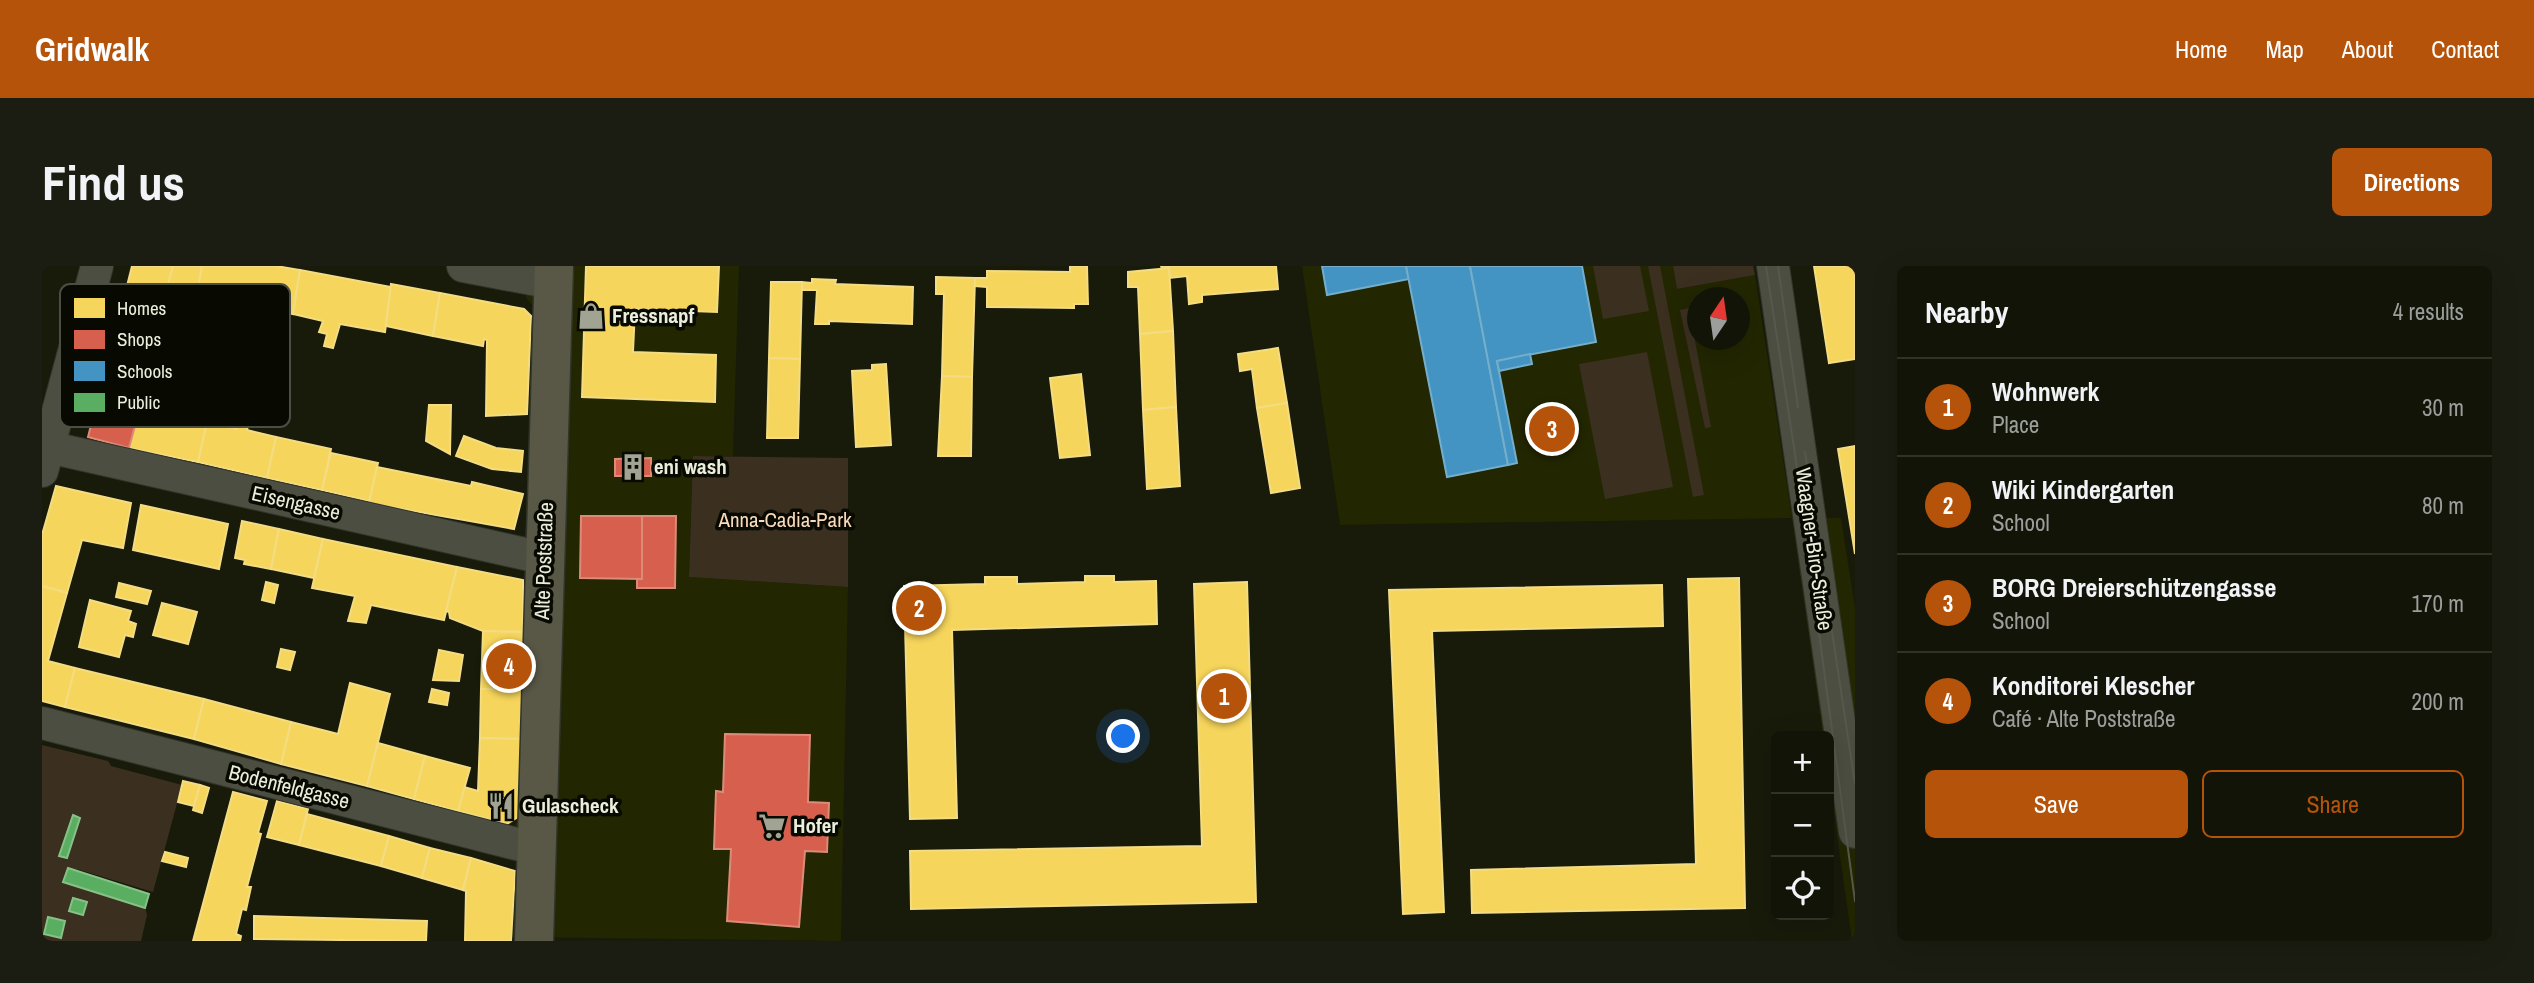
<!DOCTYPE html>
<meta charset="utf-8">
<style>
:root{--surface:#121408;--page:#1b1d12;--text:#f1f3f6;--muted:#9c9e9c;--line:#313329;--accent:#b45309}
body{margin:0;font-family:"Archivo Narrow",sans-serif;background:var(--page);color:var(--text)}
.controls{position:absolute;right:21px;bottom:21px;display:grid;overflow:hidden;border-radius:10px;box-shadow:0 7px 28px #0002}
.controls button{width:63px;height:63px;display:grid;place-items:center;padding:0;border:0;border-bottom:2px solid var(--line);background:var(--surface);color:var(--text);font:35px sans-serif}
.compass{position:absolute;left:1645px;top:21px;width:63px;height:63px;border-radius:50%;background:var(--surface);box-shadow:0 7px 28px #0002;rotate:13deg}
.you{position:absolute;left:1082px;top:471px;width:24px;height:24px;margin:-18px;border:5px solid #fff;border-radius:50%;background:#1a73e8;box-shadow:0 0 0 10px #1a73e833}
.badge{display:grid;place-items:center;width:46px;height:46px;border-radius:50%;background:var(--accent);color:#fff;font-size:23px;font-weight:700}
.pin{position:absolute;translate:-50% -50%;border:4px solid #fff;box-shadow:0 2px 7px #0006}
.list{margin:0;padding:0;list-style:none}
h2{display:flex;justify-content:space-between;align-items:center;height:91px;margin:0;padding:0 28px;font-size:30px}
h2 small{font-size:23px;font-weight:400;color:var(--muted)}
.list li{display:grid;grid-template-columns:46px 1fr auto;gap:21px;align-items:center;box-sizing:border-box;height:98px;padding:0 28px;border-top:2px solid var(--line)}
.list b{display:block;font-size:26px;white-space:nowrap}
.list p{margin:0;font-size:23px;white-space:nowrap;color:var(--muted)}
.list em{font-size:23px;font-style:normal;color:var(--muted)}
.actions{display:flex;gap:14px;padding:21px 28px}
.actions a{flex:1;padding:16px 0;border:2px solid var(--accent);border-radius:10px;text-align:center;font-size:24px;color:var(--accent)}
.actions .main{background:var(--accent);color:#fff}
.icon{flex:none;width:38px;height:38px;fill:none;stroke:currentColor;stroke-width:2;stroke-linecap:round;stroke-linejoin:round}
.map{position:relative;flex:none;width:1813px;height:675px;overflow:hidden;border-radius:10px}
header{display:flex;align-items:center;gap:42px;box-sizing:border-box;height:98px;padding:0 35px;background:var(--accent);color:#fff}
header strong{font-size:33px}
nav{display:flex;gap:38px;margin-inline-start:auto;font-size:24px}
.intro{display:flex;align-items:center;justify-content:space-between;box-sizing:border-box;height:168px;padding:0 42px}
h1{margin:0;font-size:49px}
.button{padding:18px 32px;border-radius:10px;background:var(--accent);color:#fff;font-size:24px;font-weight:700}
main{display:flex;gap:42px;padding:0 42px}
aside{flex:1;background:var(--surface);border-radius:10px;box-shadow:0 7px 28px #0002}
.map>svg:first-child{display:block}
</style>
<header>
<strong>Gridwalk</strong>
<nav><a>Home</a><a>Map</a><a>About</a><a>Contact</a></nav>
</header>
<div class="intro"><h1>Find us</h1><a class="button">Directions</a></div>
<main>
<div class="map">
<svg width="1813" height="675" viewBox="0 0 1813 675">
<rect width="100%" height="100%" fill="#181a0a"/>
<g fill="#222601" fill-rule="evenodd">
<polygon points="485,0 697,0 691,190 651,190 647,311 806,321 799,675 469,671 474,602 472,560 477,552 485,308 481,302 480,277 483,267 489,174 494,43 484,32"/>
<path d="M1260,0H1631L1635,23L1713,9L1750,252H1799L1813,342V675H1810L1807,654L1787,512V470H1781L1750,252L1298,259ZM1656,32H1698V74H1656Z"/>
</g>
<g fill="#3b3020">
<polygon points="1551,0 1598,0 1607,45 1561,53"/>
<polygon points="1606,0 1618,0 1662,229 1651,231"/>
<polygon points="1631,0 1711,0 1713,9 1635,23"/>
<polygon points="1647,42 1669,161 1663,162 1638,44"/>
<polygon points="1605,86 1631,221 1563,233 1537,98"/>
<polygon points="651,190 806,192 806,321 647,311"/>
<polygon points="0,479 66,495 69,500 140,519 111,626 38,604 26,602 21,616 103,642 105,649 99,675 0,675"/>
</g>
<g fill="#f6d55c" stroke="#f3dc82" stroke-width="2">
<polygon points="90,0 131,0 124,39 83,28"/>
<polygon points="131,0 160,0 155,29 125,22"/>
<polygon points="160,0 234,0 258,4 251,48 220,42 217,55 213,56 209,67 201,63 205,40 155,29"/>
<polygon points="544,0 677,0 675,46 593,43 591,86 674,89 673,136 540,131"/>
<polygon points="1028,0 1045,0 1046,38 1032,38 1032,42 945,41 945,21 933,20 933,12 945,12 945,5 1028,6"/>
<polygon points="1119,0 1234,0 1236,23 1160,29 1160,36 1147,38 1145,10 1128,12 1127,2 1120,3"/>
<polygon points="1772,0 1813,0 1813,93 1787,97"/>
<polygon points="1127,2 1131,65 1098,68 1096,21 1086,21 1086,6"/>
<polygon points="258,4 349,21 343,66 298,58 291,82 282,80 285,68 277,66 281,55 251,48"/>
<polygon points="894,11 933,12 930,111 900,110 902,28 894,28"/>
<polygon points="770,13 794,14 793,18 871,21 870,58 787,55 787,58 773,58 775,24 760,24 760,16 770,17"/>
<polygon points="729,16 760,16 758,93 727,92"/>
<polygon points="349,18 398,27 391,70 344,60"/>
<polygon points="398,27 482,43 489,50 485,148 444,150 445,74 442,73 441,80 391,70"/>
<polygon points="1131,65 1134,141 1101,144 1098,68"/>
<polygon points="1236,82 1245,137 1215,142 1210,103 1198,105 1196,88"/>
<polygon points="727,92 758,93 756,172 725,172"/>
<polygon points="844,98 849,179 814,181 810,105 830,104 830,99"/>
<polygon points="1039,108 1048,189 1018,192 1008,112"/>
<polygon points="900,110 930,111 929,190 896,190"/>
<polygon points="129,131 140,133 136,150 165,156 156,196 87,182 97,142 125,148"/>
<polygon points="1245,137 1258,222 1229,227 1215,142"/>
<polygon points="387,139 409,139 408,188 384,175"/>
<polygon points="1134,141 1138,220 1105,223 1101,144"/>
<polygon points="199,145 209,147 205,164 234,171 225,212 156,196 165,156 195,163"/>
<polygon points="422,170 454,182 481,185 479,206 450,203 414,190"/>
<polygon points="234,171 289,183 280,224 225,212"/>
<polygon points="1813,180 1813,288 1796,183"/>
<polygon points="289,187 336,197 327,235 280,224"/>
<polygon points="335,201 429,220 430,216 481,228 472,263 327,237"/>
<polygon points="14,220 89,237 81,282 40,274 25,327 0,320 0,269"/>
<polygon points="99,239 186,258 177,303 91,284"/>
<polygon points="200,255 237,263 229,303 202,298 203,294 193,292"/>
<polygon points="237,263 281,273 272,312 229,303"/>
<polygon points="281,273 415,301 402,354 329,339 324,357 306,355 313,330 270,322"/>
<polygon points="415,301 481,314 481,366 441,365 408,352 407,346 404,345"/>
<polygon points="1043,310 1072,310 1072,316 1114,315 1115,358 910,364 915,552 868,553 862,320 943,318 943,311 975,311 975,318 1043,316"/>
<polygon points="1697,312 1703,642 1430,647 1429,604 1654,598 1646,313"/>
<polygon points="224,316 236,319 232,337 220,334"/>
<polygon points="1205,316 1214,636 869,643 868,585 1160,580 1152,318"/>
<polygon points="77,317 109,325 105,338 74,331"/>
<polygon points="1620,319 1621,360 1390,365 1402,646 1361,648 1347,324"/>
<polygon points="0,320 25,327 6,395 33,402 23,441 0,435"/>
<polygon points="48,334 89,345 86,355 94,358 91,371 83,369 77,391 37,381"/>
<polygon points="120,337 155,346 146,378 111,369"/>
<polygon points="441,365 481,366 480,423 439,423"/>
<polygon points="239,383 253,386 248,404 235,401"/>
<polygon points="397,384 421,389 417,415 391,414"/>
<polygon points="33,402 162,433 152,473 23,441"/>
<polygon points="308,417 348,428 325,520 239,498 249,456 296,468"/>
<polygon points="390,423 407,427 405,439 387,436"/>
<polygon points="439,423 480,423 479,473 438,472"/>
<polygon points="162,433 249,456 239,498 152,473"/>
<polygon points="438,472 479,473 476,551 465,558 416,545 422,521 436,525"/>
<polygon points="336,477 383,490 372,533 325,520"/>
<polygon points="383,490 428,502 416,545 372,533"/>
<polygon points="141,515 158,519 152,540 136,536"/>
<polygon points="158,519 167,522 160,547 151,544"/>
<polygon points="191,526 225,535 216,567 219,568 205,621 209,621 204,644 200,643 194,668 199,670 198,675 151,675"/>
<polygon points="235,535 266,543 257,579 225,571"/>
<polygon points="265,548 347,570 339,600 257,579"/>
<polygon points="347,570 388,582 380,612 339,600"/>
<polygon points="388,582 429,592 421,624 380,612"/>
<polygon points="123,586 146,592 144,601 120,595"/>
<polygon points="429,592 473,605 469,675 423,675 424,625 421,624"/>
<polygon points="212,650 385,655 384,675 212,673"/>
</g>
<g fill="#d6604d" stroke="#dc8b78" stroke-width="2">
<polygon points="60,115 102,126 87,182 46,171"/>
<polygon points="609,192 609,210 573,210 573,193"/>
<polygon points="539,250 600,250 600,313 538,312"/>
<polygon points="600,250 634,250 633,322 595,322 595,313 600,313"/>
<polygon points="683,468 768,469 766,536 787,537 785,586 763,585 757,661 685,655 689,583 672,583 674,525 681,526"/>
</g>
<g fill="#4393c3" stroke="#75aeca" stroke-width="2">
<polygon points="1280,0 1364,0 1367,13 1285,29"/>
<polygon points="1364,0 1428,0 1466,199 1405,211"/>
<polygon points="1428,0 1540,0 1554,76 1455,95 1475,197 1466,199"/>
<polygon points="1488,88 1490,98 1457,105 1455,95"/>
</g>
<g fill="#5aae61" stroke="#86c186" stroke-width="2">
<polygon points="31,549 38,552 25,592 17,590"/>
<polygon points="26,602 107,628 103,642 21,616"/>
<polygon points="31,632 45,636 41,649 27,645"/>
<polygon points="6,651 23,655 19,672 2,668"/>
</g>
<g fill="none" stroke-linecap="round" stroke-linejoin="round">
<defs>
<g id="minor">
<polyline points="421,0 511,17"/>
<polyline points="1731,0 1813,566"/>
<polyline points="6,181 501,292"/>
<polyline points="0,205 55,0"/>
<polyline points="0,457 494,583"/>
</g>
<polyline id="major" points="492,675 512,0"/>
</defs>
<use href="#minor" stroke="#313428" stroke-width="34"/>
<use href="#major" stroke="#313428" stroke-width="41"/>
<use href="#minor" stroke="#4c4e41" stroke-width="32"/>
<use href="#major" stroke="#595846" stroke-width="38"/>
<g stroke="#57584d" stroke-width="2">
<polyline points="1724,0 1753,188 1813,635"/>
<polyline points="1736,0 1756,141"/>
<polyline points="1763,186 1813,518"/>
</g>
</g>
<defs>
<symbol id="shop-bare" viewBox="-9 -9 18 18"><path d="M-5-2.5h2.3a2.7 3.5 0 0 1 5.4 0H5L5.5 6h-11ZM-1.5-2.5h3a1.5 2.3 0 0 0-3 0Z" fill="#a1a492" stroke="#080a01" stroke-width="2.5" paint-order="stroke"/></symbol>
<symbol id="building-bare" viewBox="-9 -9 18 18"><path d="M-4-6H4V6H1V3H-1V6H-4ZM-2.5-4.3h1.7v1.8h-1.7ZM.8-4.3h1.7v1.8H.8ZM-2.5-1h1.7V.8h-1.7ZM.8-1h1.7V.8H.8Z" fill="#a1a492" stroke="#080a01" stroke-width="2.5" paint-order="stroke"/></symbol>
<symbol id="restaurant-bare" viewBox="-9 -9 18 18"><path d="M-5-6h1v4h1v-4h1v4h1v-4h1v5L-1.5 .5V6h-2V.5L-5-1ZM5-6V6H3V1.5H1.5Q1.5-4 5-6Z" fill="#a1a492" stroke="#080a01" stroke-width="2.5" paint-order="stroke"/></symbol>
<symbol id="supermarket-bare" viewBox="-9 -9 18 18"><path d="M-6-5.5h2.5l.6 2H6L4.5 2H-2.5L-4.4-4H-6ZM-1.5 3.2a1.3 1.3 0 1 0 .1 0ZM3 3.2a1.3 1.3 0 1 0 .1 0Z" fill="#a1a492" stroke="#080a01" stroke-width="2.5" paint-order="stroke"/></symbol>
</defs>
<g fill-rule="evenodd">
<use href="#shop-bare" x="530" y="31" width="38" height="38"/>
<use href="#building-bare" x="572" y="182" width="38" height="38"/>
<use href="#restaurant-bare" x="440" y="521" width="38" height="38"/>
<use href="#supermarket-bare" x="711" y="541" width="38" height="38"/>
</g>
<g text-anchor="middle" stroke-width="7" stroke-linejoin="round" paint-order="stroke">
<g font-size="21" font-weight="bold" fill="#ebeedc" stroke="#080a01" text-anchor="start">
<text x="570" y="57">Fressnapf</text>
<text x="612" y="208">eni wash</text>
<text x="480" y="547">Gulascheck</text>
<text x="751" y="567">Hofer</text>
</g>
<g font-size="21" fill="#ebeedc" stroke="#080a01">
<text transform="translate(254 237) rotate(13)" y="7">Eisengasse</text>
<text transform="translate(1772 283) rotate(82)" y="7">Waagner-Biro-Straße</text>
<text transform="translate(502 295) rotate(-88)" y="7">Alte Poststraße</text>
<text transform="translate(247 521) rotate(14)" y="7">Bodenfeldgasse</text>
</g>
<g font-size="21" fill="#fbdaba" stroke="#080a01">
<text x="743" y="261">Anna-Cadia-Park</text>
</g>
</g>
<rect x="18" y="18" width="230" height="143" rx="10" fill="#080a01" stroke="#4c4e43" stroke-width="2"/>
<rect x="32" y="32" width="31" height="20" fill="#f6d55c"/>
<rect x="32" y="64" width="31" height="19" fill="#d6604d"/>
<rect x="32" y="95" width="31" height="20" fill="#4393c3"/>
<rect x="32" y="127" width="31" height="19" fill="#5aae61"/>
<g font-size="19" fill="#ebeedc">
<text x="75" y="49">Homes</text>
<text x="75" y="80">Shops</text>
<text x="75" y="112">Schools</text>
<text x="75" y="143">Public</text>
</g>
</svg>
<div class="controls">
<button>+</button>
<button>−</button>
<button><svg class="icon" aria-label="locate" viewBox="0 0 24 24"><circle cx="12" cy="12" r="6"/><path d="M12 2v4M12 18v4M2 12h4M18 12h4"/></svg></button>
</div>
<svg class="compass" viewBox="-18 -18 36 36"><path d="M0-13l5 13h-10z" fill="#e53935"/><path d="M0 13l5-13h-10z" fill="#9c9e9c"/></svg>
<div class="you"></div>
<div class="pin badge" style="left:1182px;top:430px">1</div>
<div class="pin badge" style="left:877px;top:342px">2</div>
<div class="pin badge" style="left:1510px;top:163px">3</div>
<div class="pin badge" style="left:467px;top:400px">4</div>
</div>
<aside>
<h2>Nearby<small>4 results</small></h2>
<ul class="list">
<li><span class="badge">1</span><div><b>Wohnwerk</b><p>Place</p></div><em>30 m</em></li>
<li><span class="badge">2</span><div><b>Wiki Kindergarten</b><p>School</p></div><em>80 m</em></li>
<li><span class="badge">3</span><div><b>BORG Dreierschützengasse</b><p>School</p></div><em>170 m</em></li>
<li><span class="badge">4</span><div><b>Konditorei Klescher</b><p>Café · Alte Poststraße</p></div><em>200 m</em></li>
</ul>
<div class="actions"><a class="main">Save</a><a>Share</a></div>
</aside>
</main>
